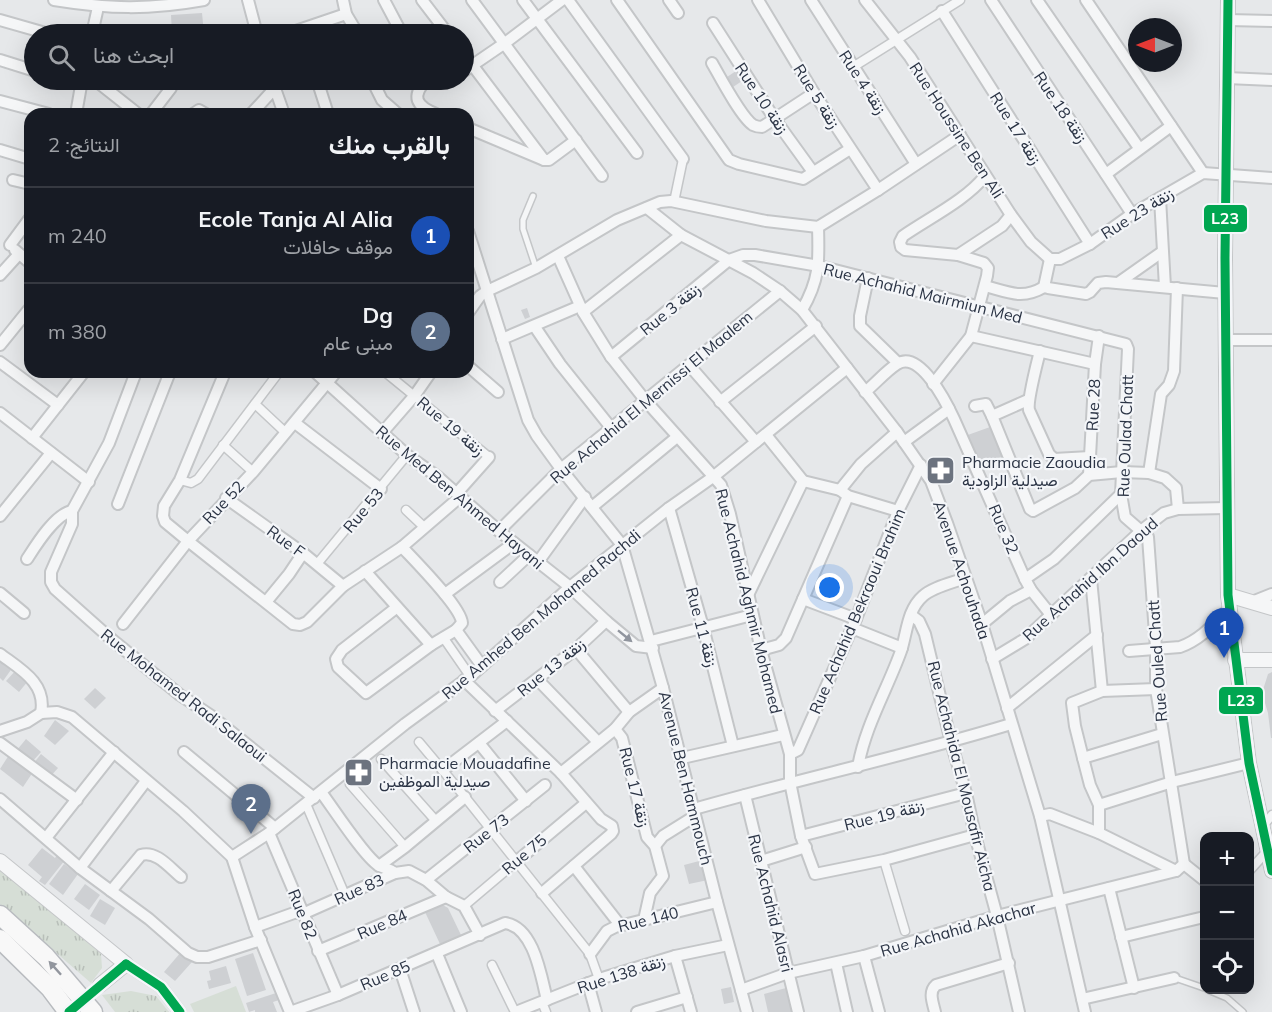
<!DOCTYPE html>
<html lang="ar">
<meta charset="utf-8">
<style>
:root{--surface:#171b24;--page:#20242c;--text:#f1f3f6;--muted:#9ea1a6;--line:#363941;--accent:#2563eb}
body{margin:0;font-family:Mulish,Vazirmatn,sans-serif;background:var(--page);color:var(--text);direction:rtl}
.controls{position:absolute;right:18px;bottom:18px;display:grid;overflow:hidden;border-radius:12px;box-shadow:0 6px 24px #0002}
.controls button{width:54px;height:54px;display:grid;place-items:center;padding:0;border:0;border-bottom:2px solid var(--line);background:var(--surface);color:var(--text);font:30px sans-serif}
.compass{position:absolute;left:1128px;top:18px;width:54px;height:54px;border-radius:50%;background:var(--surface);box-shadow:0 6px 24px #0002;rotate:270deg}
.you{position:absolute;left:830px;top:588px;width:21px;height:21px;margin:-15px;border:4px solid #fff;border-radius:50%;background:#1a73e8;box-shadow:0 0 0 9px #1a73e833}
.badge{display:grid;place-items:center;width:39px;height:39px;border-radius:50%;background:var(--accent);color:#fff;font-size:20px;font-weight:700}
.pin{position:absolute;translate:-50% -50px;filter:drop-shadow(0 2px 3px #0008)}
.pin::after{content:'';position:absolute;top:32px;width:21px;height:18px;background:inherit;clip-path:polygon(0 0,100% 0,50% 100%)}
.list{margin:0;padding:0;list-style:none}
h2{display:flex;justify-content:space-between;align-items:center;height:78px;margin:0;padding:0 24px;font-size:26px}
h2 small{font-size:20px;font-weight:400;color:var(--muted)}
.list li{display:grid;grid-template-columns:39px 1fr auto;gap:18px;align-items:center;box-sizing:border-box;height:96px;padding:0 24px;border-top:2px solid var(--line)}
.list b{display:block;font-size:22px;white-space:nowrap}
.list p{margin:0;font-size:20px;white-space:nowrap;color:var(--muted)}
.list em{font-size:20px;font-style:normal;color:var(--muted)}
.icon{flex:none;width:33px;height:33px;fill:none;stroke:currentColor;stroke-width:2;stroke-linecap:round;stroke-linejoin:round}
.map{position:relative;flex:none;width:1272px;height:1012px;overflow:hidden;direction:ltr}
.search{position:absolute;background:var(--surface);box-shadow:0 6px 24px #0002;left:24px;top:24px;width:450px;height:66px;display:flex;align-items:center;gap:15px;box-sizing:border-box;padding:0 21px;border-radius:33px;color:var(--muted);font-size:22px}
.panel{position:absolute;background:var(--surface);box-shadow:0 6px 24px #0002;left:24px;top:108px;width:450px;height:270px;border-radius:18px;direction:rtl}
.map>svg:first-child{display:block}
</style>
<div class="map">
<svg width="1272" height="1012" viewBox="0 0 1272 1012">
<defs>
<pattern id="grass-tufts" width="24" height="20" patternUnits="userSpaceOnUse" patternTransform="scale(1.5)"><rect width="24" height="20" fill="#d6ded6"/><path d="M3 7l-1-3M5 7V3M7 7l1-3M15 17l-1-3M17 17v-4M19 17l1-3" fill="none" stroke="#b8bfb9"/></pattern>
</defs>
<rect width="100%" height="100%" fill="#e6e8ea"/>
<g fill="url(#grass-tufts)">
<polygon points="0,868 101,954 102,968 91,983 0,904"/>
<polygon points="131,991 156,996 169,1012 115,1012 102,995"/>
</g>
<polygon fill="#d6ded6" points="236,986 246,1012 194,1012 190,1004"/>
<g fill="#ced0d3">
<polygon points="202,13 204,34 172,34 171,15"/>
<polygon points="739,69 745,79 733,87 727,77"/>
<polygon points="58,80 73,80 72,87 57,84"/>
<polygon points="527,308 530,317 525,319 521,310"/>
<polygon points="990,427 1003,456 979,468 965,436"/>
<polygon points="3,658 13,667 3,681 0,678 0,662"/>
<polygon points="16,670 28,681 19,692 6,681"/>
<polygon points="1272,672 1272,738 1271,738 1268,713 1262,693 1268,674"/>
<polygon points="95,688 106,698 95,709 84,699"/>
<polygon points="55,720 69,731 55,745 44,736"/>
<polygon points="26,739 41,752 31,763 17,750"/>
<polygon points="41,754 58,768 50,777 33,764"/>
<polygon points="9,755 33,772 23,787 0,769"/>
<polygon points="42,848 55,858 58,854 65,860 45,885 39,881 42,877 28,865"/>
<polygon points="703,860 708,880 689,884 684,865"/>
<polygon points="64,864 78,874 63,895 49,884"/>
<polygon points="85,884 100,895 89,910 74,899"/>
<polygon points="100,899 115,908 105,925 90,916"/>
<polygon points="441,904 448,908 461,935 440,944 425,912"/>
<polygon points="181,952 192,962 175,981 164,972"/>
<polygon points="253,953 266,990 247,996 235,959"/>
<polygon points="226,966 231,983 209,989 207,981 211,980 209,971"/>
<polygon points="731,987 734,1002 724,1004 721,989"/>
<polygon points="786,988 792,1012 768,1012 764,994"/>
<polygon points="276,993 279,1000 273,1002 277,1012 255,1012 255,1010 249,1012 246,1003"/>
</g>
<g fill="none" stroke-linecap="round" stroke-linejoin="round">
<defs>
<g id="service">
<polyline points="533,196 523,220 523,229 536,268"/>
<polyline points="1175,978 1204,988"/>
<polyline points="1208,990 1227,998 1243,1012"/>
</g>
<g id="pedestrian">
<polyline points="853,67 960,0"/>
<polyline points="674,202 683,159"/>
<polyline points="385,372 489,457"/>
<polyline points="255,404 286,433"/>
<polyline points="223,445 253,472"/>
<polyline points="180,480 191,483 198,479 279,372"/>
<polyline points="406,510 424,527"/>
<polyline points="317,564 407,455"/>
<polyline points="443,637 470,676"/>
<polyline points="419,742 465,797 590,954 599,979"/>
<polyline points="381,759 436,821"/>
<polyline points="350,784 405,847"/>
<polyline points="306,804 345,895"/>
<polyline points="1262,827 1272,815"/>
<polyline points="884,860 905,931"/>
<polyline points="1250,870 1270,848"/>
<polyline points="464,906 517,861"/>
<polyline points="492,965 515,1012"/>
<polyline points="542,1002 546,1012"/>
</g>
<g id="minor">
<path d="M54,0C110,9 148,10 204,0"/>
<polyline points="248,0 257,34"/>
<polyline points="343,0 346,14 358,34"/>
<polyline points="384,0 402,34"/>
<polyline points="422,0 448,34"/>
<polyline points="472,0 602,176"/>
<polyline points="523,0 637,153"/>
<polyline points="568,0 683,159"/>
<polyline points="617,0 729,160 739,164 803,179 850,149"/>
<polyline points="669,0 678,13"/>
<polyline points="758,0 814,93 878,190"/>
<polyline points="811,0 916,164"/>
<polyline points="865,0 910,57 1011,215 1031,242 1050,259"/>
<polyline points="991,0 1132,214"/>
<polyline points="1037,0 1139,148"/>
<polyline points="1086,0 1203,173"/>
<polyline points="942,11 1090,244"/>
<polyline points="0,20 49,34"/>
<polyline points="1228,20 1272,21"/>
<polyline points="713,23 774,118 813,172"/>
<polyline points="92,34 98,7"/>
<polyline points="287,34 346,14"/>
<polyline points="464,54 544,160"/>
<polyline points="0,60 32,70"/>
<path d="M712,63C720,77 741,117 753,125C757,127 758,127 762,127L814,93"/>
<polyline points="464,71 505,43 562,0"/>
<polyline points="1227,78 1272,80"/>
<polyline points="95,80 138,114"/>
<polyline points="272,80 284,114"/>
<polyline points="372,80 382,100 398,114"/>
<path d="M426,80C411,97 416,106 436,114"/>
<polyline points="319,86 328,114"/>
<polyline points="0,101 49,114"/>
<polyline points="76,114 82,80"/>
<polyline points="151,114 171,88 171,85 165,80"/>
<polyline points="193,114 199,110 206,114"/>
<polyline points="251,114 275,88"/>
<polyline points="468,128 544,160 549,160 576,140"/>
<polyline points="0,150 30,159"/>
<polyline points="1106,174 1171,126"/>
<polyline points="13,180 30,184"/>
<polyline points="1160,198 1165,287"/>
<polyline points="647,208 681,235 753,273 780,291 802,310 897,432 931,481 947,523 982,624 1040,816 1085,1012"/>
<polyline points="468,231 528,420 537,436 561,469 622,545 663,688 717,902 747,1012"/>
<polyline points="10,245 30,218"/>
<polyline points="15,250 30,263"/>
<polyline points="958,255 1002,226 1011,215"/>
<polyline points="558,256 583,312 611,357 645,400 721,485 730,514 761,650 790,754 790,782 801,836 815,874 884,860 975,835"/>
<polyline points="1050,259 1060,259 1090,244 1132,214 1203,173 1272,178"/>
<polyline points="1050,259 1044,287 1048,288 1086,294 1090,292 1098,283 1106,282 1225,293"/>
<polyline points="0,275 19,254"/>
<polyline points="868,278 860,316 860,326 898,363"/>
<polyline points="1118,283 1162,252"/>
<path d="M985,286C1008,292 1022,300 1044,287"/>
<path d="M802,310C820,279 819,262 818,227"/>
<polyline points="583,312 681,235"/>
<polyline points="468,313 480,296 487,291 536,268 617,220 660,202 671,201 766,221 818,227 878,190 960,135"/>
<polyline points="535,327 560,364 612,429"/>
<polyline points="971,336 1095,364"/>
<polyline points="502,339 580,306"/>
<polyline points="1225,340 1272,340"/>
<polyline points="0,345 30,308"/>
<path d="M1040,351C1037,363 1027,401 1029,410L1049,454L1054,459L1090,457"/>
<polyline points="611,357 729,260 743,255 755,255 819,266 1126,344 1128,349 1121,494 1125,517 1148,537 1156,648 1156,689 1184,864"/>
<polyline points="0,362 58,405"/>
<polyline points="689,365 756,442"/>
<polyline points="468,366 498,392"/>
<polyline points="136,372 109,443 72,511 72,524 51,572 51,582 55,589 110,638 180,695 210,715 314,798"/>
<polyline points="225,372 180,480 164,506 163,516 165,522 188,541 293,624 300,625 307,622 343,586 402,547 460,497"/>
<polyline points="315,372 407,455 438,477 499,531 570,587 606,621 636,646 653,648"/>
<path d="M933,384L971,336L987,276L988,268L984,263L958,255L905,250L901,247L900,242L903,236C929,218 966,200 985,176"/>
<path d="M865,392C876,383 886,371 897,364C920,349 947,404 954,419L1025,579L1031,590L1051,615"/>
<polyline points="720,402 816,326"/>
<polyline points="975,406 986,404 992,416 1028,400"/>
<polyline points="0,413 89,482"/>
<polyline points="992,416 1030,509 1033,511 1075,488 1089,475 1122,472 1149,473 1165,478 1176,488 1178,509"/>
<polyline points="295,423 381,489"/>
<polyline points="382,433 415,395 431,372"/>
<polyline points="766,435 803,481 840,490 848,496 898,511"/>
<polyline points="32,438 84,372"/>
<polyline points="904,442 949,409"/>
<polyline points="1149,473 1161,394 1169,385 1174,371 1177,288"/>
<polyline points="1089,475 1095,364 1099,336"/>
<polyline points="840,490 861,464 897,432"/>
<polyline points="457,493 489,457"/>
<polyline points="226,498 303,553 343,586"/>
<polyline points="118,504 170,372"/>
<polyline points="592,507 677,437"/>
<polyline points="669,508 703,627 733,746"/>
<polyline points="0,516 51,453"/>
<polyline points="499,531 561,469 780,291"/>
<path d="M402,547C415,561 461,607 462,623L456,630"/>
<path d="M27,559C36,545 55,514 72,511"/>
<polyline points="538,562 585,497"/>
<polyline points="365,571 431,645"/>
<polyline points="1025,579 1054,559 1121,494"/>
<polyline points="1091,579 1102,691"/>
<polyline points="500,582 529,555"/>
<polyline points="0,593 24,613"/>
<polyline points="445,594 514,543"/>
<polyline points="748,595 803,481"/>
<polyline points="803,599 856,619"/>
<polyline points="266,602 289,574 303,553"/>
<polyline points="1252,602 1272,594"/>
<polyline points="396,608 342,650 336,659 338,667 366,693 431,645 456,630 482,666"/>
<polyline points="911,615 919,621 925,634 951,742 966,793 975,835 997,916 1019,1012"/>
<polyline points="123,624 188,541 253,472 336,372"/>
<polyline points="982,624 1010,601 1031,590"/>
<polyline points="852,628 902,648"/>
<polyline points="651,641 752,615"/>
<polyline points="576,649 629,712"/>
<polyline points="761,650 779,645 786,638 848,496"/>
<path d="M1129,651L1180,647C1200,640 1214,624 1229,609"/>
<path d="M0,654C20,669 47,683 41,713L57,712L72,717L183,811L232,857L255,927L290,1012"/>
<polyline points="992,659 1025,639 1142,530 1164,513 1178,509 1226,508"/>
<polyline points="464,680 561,773 601,819 612,826 613,831 611,834 542,893"/>
<polyline points="538,680 598,742"/>
<polyline points="1007,708 1097,635"/>
<polyline points="495,711 576,649 606,621"/>
<polyline points="615,729 622,738 647,837 655,846 663,876 650,893 644,920"/>
<polyline points="0,731 27,722 41,713"/>
<polyline points="0,743 77,800"/>
<polyline points="479,743 526,801"/>
<polyline points="184,752 275,828"/>
<polyline points="790,754 798,750 856,619 898,511 921,465"/>
<polyline points="682,758 783,735"/>
<polyline points="1083,758 1162,734"/>
<path d="M858,767C865,726 887,690 901,651C907,633 907,610 923,596C933,587 952,583 965,578"/>
<polyline points="443,770 507,721"/>
<polyline points="561,773 615,729 629,712 663,688"/>
<path d="M321,792C333,808 364,856 378,865C384,869 389,868 395,873L409,871L426,880L446,897L464,906L480,935"/>
<polyline points="745,795 798,1012"/>
<polyline points="0,799 80,868 149,919 188,953 197,957 208,957 261,940"/>
<polyline points="1099,805 1172,782 1249,763"/>
<path d="M694,809C799,779 906,756 1011,724"/>
<polyline points="1040,816 1050,814 1099,833 1176,871"/>
<polyline points="269,833 338,995"/>
<polyline points="1099,833 1099,805 1090,785 1083,758 1075,726 1072,703 1102,691 1156,689"/>
<polyline points="801,836 966,793"/>
<polyline points="46,838 114,752"/>
<polyline points="655,846 663,836 695,816"/>
<polyline points="232,857 269,833 405,724 472,675 570,587 669,508 713,477 847,368"/>
<polyline points="517,861 586,803"/>
<polyline points="761,861 806,847"/>
<polyline points="1184,864 1204,880"/>
<polyline points="379,866 405,847 465,797"/>
<polyline points="574,866 620,925"/>
<polyline points="80,868 146,781"/>
<polyline points="426,880 545,785"/>
<polyline points="1109,888 1134,988"/>
<path d="M111,891L141,855C156,850 170,868 181,877"/>
<polyline points="255,927 294,913 307,912 395,873"/>
<polyline points="1121,937 1204,917"/>
<polyline points="318,951 446,897"/>
<polyline points="437,954 461,1012"/>
<polyline points="590,954 607,931 615,927 717,902"/>
<polyline points="675,956 691,1012"/>
<polyline points="864,956 879,1012"/>
<polyline points="836,963 847,1012"/>
<polyline points="126,964 161,987 180,1012"/>
<polyline points="400,969 414,1012"/>
<polyline points="588,983 596,1012"/>
<polyline points="741,990 788,973 864,956 997,916 1176,871 1184,864"/>
<polyline points="1082,999 1174,978"/>
<path d="M290,1012L338,995L505,923C534,927 541,976 547,1000"/>
<polyline points="516,1012 599,979 675,956 728,945"/>
<polyline points="637,1012 687,997"/>
<path d="M935,1012C933,1003 928,992 936,985L1009,963"/>
</g>
<g id="tertiary">
<polyline points="1228,0 1225,258 1228,595 1249,763 1272,871"/>
<polyline points="1228,595 1272,608"/>
<polyline points="1235,660 1272,660"/>
<polyline points="0,861 126,964 100,985"/>
</g>
<g id="trunk">
<polyline points="0,915 46,957 93,1012"/>
<polyline points="0,939 50,988 68,1012"/>
</g>
</defs>
<use href="#service" stroke="#c4c6c8" stroke-width="8"/>
<use href="#pedestrian" stroke="#c4c6c8" stroke-width="11"/>
<use href="#minor" stroke="#c4c6c8" stroke-width="14"/>
<use href="#tertiary" stroke="#c4c6c8" stroke-width="16"/>
<use href="#trunk" stroke="#b8bbbf" stroke-width="21"/>
<use href="#service" stroke="#f5f6f7" stroke-width="5"/>
<use href="#pedestrian" stroke="#f5f6f7" stroke-width="8"/>
<use href="#minor" stroke="#f5f6f7" stroke-width="10"/>
<use href="#tertiary" stroke="#f5f6f7" stroke-width="14"/>
<use href="#trunk" stroke="#f8f8f8" stroke-width="18"/>
<defs>
<g id="bus-1">
<polyline points="1228,0 1225,258 1228,595 1249,763 1272,871"/>
<polyline points="126,964 161,987 180,1012"/>
<polyline points="69,1012 126,964"/>
</g>
</defs>
<use href="#bus-1" stroke="#f4f6f9" stroke-width="14"/>
<use href="#bus-1" stroke="#00a651" stroke-width="9"/>
</g>
<defs><path id="oneway-solid" d="M-6-.8H1V-3.2L6.5 0L1 3.2V.8H-6Z" transform="scale(1.5)"/></defs>
<use fill="#90959e" href="#oneway-solid" transform="translate(625 636) rotate(39)"/>
<use fill="#92969e" href="#oneway-solid" transform="translate(55 968) rotate(-132)"/>
<defs>
<symbol id="pharmacy-square" viewBox="-11 -11 22 22"><rect x="-9" y="-9" width="18" height="18" rx="4" fill="#6c737f" stroke="#f4f6f9"/><path d="M-2-6h4v4h4v4h-4v4h-4v-4h-4v-4h4Z" fill="#fff"/></symbol>
</defs>
<g fill-rule="evenodd">
<use href="#pharmacy-square" x="924" y="454" width="33" height="33"/>
<use href="#pharmacy-square" x="342" y="756" width="33" height="33"/>
</g>
<g text-anchor="middle" stroke-width="4.5" stroke-linejoin="round" paint-order="stroke">
<g font-size="16" fill="#2b3445" stroke="#f4f6f9">
<text transform="translate(863 82) rotate(57)" y="6">Rue 4 زنقة</text>
<text transform="translate(817 96) rotate(58)" y="6">Rue 5 زنقة</text>
<text transform="translate(762 98) rotate(56)" y="6">Rue 10 زنقة</text>
<text transform="translate(1061 107) rotate(56)" y="6">Rue 18 زنقة</text>
<text transform="translate(1016 128) rotate(58)" y="6">Rue 17 زنقة</text>
<text transform="translate(957 130) rotate(57)" y="6">Rue Houssine Ben Ali</text>
<text transform="translate(1137 213) rotate(-32)" y="6">Rue 23 زنقة</text>
<text transform="translate(923 293) rotate(14)" y="6">Rue Achahid Mairmiun Med</text>
<text transform="translate(670 309) rotate(-39)" y="6">Rue 3 زنقة</text>
<text transform="translate(651 397) rotate(-40)" y="6">Rue Achahid El Mernissi El Maalem</text>
<text transform="translate(1093 405) rotate(-87)" y="6">Rue 28</text>
<text transform="translate(451 426) rotate(40)" y="6">Rue 19 زنقة</text>
<text transform="translate(1125 436) rotate(-88)" y="6">Rue Oulad Chatt</text>
<text transform="translate(460 497) rotate(40)" y="6">Rue Med Ben Ahmed Hayani</text>
<text transform="translate(223 502) rotate(-47)" y="6">Rue 52</text>
<text transform="translate(363 510) rotate(-50)" y="6">Rue 53</text>
<text transform="translate(1004 529) rotate(67)" y="6">Rue 32</text>
<text transform="translate(286 541) rotate(36)" y="6">Rue F</text>
<text transform="translate(962 570) rotate(71)" y="6">Avenue Achouhada</text>
<text transform="translate(1090 579) rotate(-42)" y="6">Rue Achahid Ibn Daoud</text>
<text transform="translate(749 601) rotate(76)" y="6">Rue Achahid Aghmir Mohamed</text>
<text transform="translate(857 611) rotate(-67)" y="6">Rue Achahid Bekraoui Brahim</text>
<text transform="translate(541 614) rotate(-40)" y="6">Rue Amhed Ben Mohamed Rachdi</text>
<text transform="translate(702 627) rotate(75)" y="6">Rue 11 زنقة</text>
<text transform="translate(1157 661) rotate(-94)" y="6">Rue Ouled Chatt</text>
<text transform="translate(551 667) rotate(-39)" y="6">Rue 13 زنقة</text>
<text transform="translate(184 695) rotate(38)" y="6">Rue Mohamed Radi Salaoui</text>
<text transform="translate(962 776) rotate(76)" y="6">Rue Achahida El Mousafir Aicha</text>
<text transform="translate(686 778) rotate(76)" y="6">Avenue Ben Hammouch</text>
<text transform="translate(635 787) rotate(76)" y="6">Rue 17 زنقة</text>
<text transform="translate(884 815) rotate(-14)" y="6">Rue 19 زنقة</text>
<text transform="translate(486 833) rotate(-38)" y="6">Rue 73</text>
<text transform="translate(524 854) rotate(-40)" y="6">Rue 75</text>
<text transform="translate(359 889) rotate(-24)" y="6">Rue 83</text>
<text transform="translate(771 903) rotate(76)" y="6">Rue Achahid Alasri</text>
<text transform="translate(303 914) rotate(68)" y="6">Rue 82</text>
<text transform="translate(648 919) rotate(-14)" y="6">Rue 140</text>
<text transform="translate(382 924) rotate(-23)" y="6">Rue 84</text>
<text transform="translate(958 929) rotate(-16)" y="6">Rue Achahid Akachar</text>
<text transform="translate(621 974) rotate(-18)" y="6">Rue 138 زنقة</text>
<text transform="translate(385 975) rotate(-23)" y="6">Rue 85</text>
</g>
<g font-size="16" fill="#2b3445" stroke="#f4f6f9" text-anchor="start">
<text x="962" y="468">Pharmacie Zaoudia<tspan x="962" dy="18">صيدلية الزاودية</tspan></text>
<text x="379" y="769">Pharmacie Mouadafine<tspan x="379" dy="18">صيدلية الموظفين</tspan></text>
</g>
</g>
<g stroke="#f4f6f9" stroke-width="2">
<rect x="1203" y="204" width="45" height="29" rx="6" fill="#00a651"/>
<rect x="1218" y="686" width="46" height="29" rx="6" fill="#00a651"/>
</g>
<g font-size="16" text-anchor="middle" font-weight="bold" fill="#fff">
<text x="1225" y="224">L23</text>
<text x="1241" y="706">L23</text>
</g>
</svg>
<div class="controls">
<button>+</button>
<button>−</button>
<button><svg class="icon" aria-label="locate" viewBox="0 0 24 24"><circle cx="12" cy="12" r="6"/><path d="M12 2v4M12 18v4M2 12h4M18 12h4"/></svg></button>
</div>
<svg class="compass" viewBox="-18 -18 36 36"><path d="M0-13l5 13h-10z" fill="#e53935"/><path d="M0 13l5-13h-10z" fill="#9ea1a6"/></svg>
<div class="you"></div>
<div class="pin badge" style="left:1224px;top:658px;background:#1a4fb4">1</div>
<div class="pin badge" style="left:251px;top:834px;background:#5c6f8a">2</div>
<div class="search"><svg class="icon" aria-label="search" viewBox="0 0 24 24"><circle cx="10" cy="10" r="6"/><path d="M15 15l6 6"/></svg>ابحث هنا</div>
<section class="panel">
<h2>بالقرب منك<small>النتائج: 2</small></h2>
<ul class="list">
<li><span class="badge" style="background:#1a4fb4">1</span><div><b>Ecole Tanja Al Alia</b><p>موقف حافلات</p></div><em>240 m</em></li>
<li><span class="badge" style="background:#5c6f8a">2</span><div><b>Dg</b><p>مبنى عام</p></div><em>380 m</em></li>
</ul>
</section>
</div>
